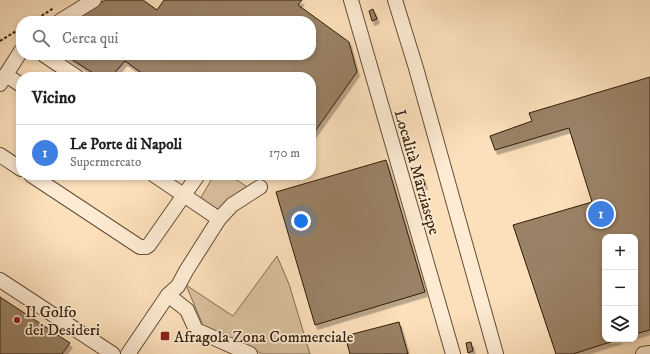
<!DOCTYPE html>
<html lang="it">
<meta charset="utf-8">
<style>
:root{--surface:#fff;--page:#f2f2f2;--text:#202124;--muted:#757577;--line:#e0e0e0;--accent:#0b8043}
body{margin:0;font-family:"IM FELL DW Pica",serif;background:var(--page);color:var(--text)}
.controls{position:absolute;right:12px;bottom:12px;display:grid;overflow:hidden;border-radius:8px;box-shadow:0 2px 6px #0003}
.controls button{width:36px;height:36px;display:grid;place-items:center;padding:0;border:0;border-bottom:1px solid var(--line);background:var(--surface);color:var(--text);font:20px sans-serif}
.you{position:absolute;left:301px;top:221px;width:14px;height:14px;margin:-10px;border:3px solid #fff;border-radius:50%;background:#1a73e8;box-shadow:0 0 0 6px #1a73e833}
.badge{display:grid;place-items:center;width:26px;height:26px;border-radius:50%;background:var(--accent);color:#fff;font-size:13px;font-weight:700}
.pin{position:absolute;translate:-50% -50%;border:2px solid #fff;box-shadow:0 1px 4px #0006}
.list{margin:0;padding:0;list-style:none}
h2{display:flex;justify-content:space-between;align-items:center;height:52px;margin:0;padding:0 16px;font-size:17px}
h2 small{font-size:13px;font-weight:400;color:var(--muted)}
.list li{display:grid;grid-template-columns:26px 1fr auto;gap:12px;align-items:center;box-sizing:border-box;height:56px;padding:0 16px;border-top:1px solid var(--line)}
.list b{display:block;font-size:15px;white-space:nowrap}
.list p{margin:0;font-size:13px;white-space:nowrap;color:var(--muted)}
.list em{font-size:13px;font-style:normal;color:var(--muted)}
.icon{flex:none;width:22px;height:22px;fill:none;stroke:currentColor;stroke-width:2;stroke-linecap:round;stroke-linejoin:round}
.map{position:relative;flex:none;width:650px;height:354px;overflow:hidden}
.search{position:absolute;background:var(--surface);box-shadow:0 2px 6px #0003;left:16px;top:16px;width:300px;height:44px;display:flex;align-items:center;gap:10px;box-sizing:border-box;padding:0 14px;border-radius:16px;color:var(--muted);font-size:15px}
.panel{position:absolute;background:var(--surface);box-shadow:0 2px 6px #0003;left:16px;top:72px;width:300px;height:108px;border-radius:16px}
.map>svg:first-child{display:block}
</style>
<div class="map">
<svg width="650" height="354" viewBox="0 0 650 354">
<defs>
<filter id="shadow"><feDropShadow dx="2.5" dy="4.5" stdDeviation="0" flood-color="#0004"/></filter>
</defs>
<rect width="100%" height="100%" fill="#fce0bb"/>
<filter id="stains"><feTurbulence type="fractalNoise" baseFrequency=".005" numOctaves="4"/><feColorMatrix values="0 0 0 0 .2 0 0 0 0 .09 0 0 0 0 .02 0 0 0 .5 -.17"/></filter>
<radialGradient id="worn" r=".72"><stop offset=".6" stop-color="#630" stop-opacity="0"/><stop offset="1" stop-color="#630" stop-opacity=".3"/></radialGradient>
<g fill="#d9bf9d" stroke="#846e53">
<polygon points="214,175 229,175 249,188 217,210 200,199"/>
<polygon points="277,256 289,284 310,354 263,354 204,328 186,285 233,316"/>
</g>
<g fill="#9a8266" stroke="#301d09" filter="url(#shadow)">
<polygon points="105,0 143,0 157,10 164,0 302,0 298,5 349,42 357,72 311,137 311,77 147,77 125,61 111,77 99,77 65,55 311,55 311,21 73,21"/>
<polygon points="373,9 377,19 372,21 369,11"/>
<polygon points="650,77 650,330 635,334 635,237 605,237 605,339 620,339 573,354 556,354 513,225 592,202 569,128 495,150 490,136 532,121 529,113"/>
<polygon points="386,160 425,292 315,325 276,192"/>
<polygon points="422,175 425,185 420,186 417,177"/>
<polygon points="0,297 70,343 62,354 0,354"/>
<polygon points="399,322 408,354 350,354 345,336"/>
<polygon points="471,342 473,351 468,353 466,343"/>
</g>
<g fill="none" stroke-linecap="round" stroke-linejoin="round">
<defs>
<g id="minor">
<polyline points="351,0 453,354"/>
<polyline points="395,0 416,68 496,354"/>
<polyline points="60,21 94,0"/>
<polyline points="44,55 77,77"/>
<polyline points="6,75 21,85"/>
<polyline points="0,84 21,51"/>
<polyline points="0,155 21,169"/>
<polyline points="31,175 140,247 146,247 149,245 198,175"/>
<polyline points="154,175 219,219"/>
<polyline points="0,280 113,354"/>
<polyline points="168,295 187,310 196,330 250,354"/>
<polyline points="128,354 168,295 178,286 186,271 219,219 232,205 260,187"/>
<polyline points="643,354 650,353"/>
</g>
</defs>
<use href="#minor" stroke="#634e36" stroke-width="16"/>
<g stroke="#301d09" stroke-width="2" stroke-dasharray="3 2" stroke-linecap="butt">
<polyline points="33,21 54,8"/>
<polyline points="0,41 21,28"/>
</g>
<use href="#minor" stroke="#fdebd3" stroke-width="14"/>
</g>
<g fill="#8f2418" stroke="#fdebd3" stroke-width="1.5">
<circle cx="17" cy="320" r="4"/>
<rect x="160" y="331" width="10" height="10" rx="2"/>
</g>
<g text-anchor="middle" stroke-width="3.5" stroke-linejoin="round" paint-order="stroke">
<g font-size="16" fill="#301d09" stroke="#fdebd3">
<text transform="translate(418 172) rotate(74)" y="6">Località Marziasepe</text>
</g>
<g font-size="16" fill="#301d09" stroke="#fdebd3" text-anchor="start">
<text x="25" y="317">Il Golfo<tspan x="25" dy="18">dei Desideri</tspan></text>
<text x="174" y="342">Afragola Zona Commerciale</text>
</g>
</g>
<rect width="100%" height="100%" filter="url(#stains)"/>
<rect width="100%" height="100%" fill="url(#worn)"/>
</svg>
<div class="controls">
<button>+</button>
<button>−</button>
<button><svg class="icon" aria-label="layers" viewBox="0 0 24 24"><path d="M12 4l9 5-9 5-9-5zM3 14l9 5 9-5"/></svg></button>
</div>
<div class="you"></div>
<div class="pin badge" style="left:601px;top:214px;background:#3f7fe0">1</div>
<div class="search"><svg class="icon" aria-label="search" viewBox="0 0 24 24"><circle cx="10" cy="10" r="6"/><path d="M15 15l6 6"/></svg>Cerca qui</div>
<section class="panel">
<h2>Vicino<small></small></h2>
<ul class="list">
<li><span class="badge" style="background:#3f7fe0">1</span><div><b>Le Porte di Napoli</b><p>Supermercato</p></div><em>170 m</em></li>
</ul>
</section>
</div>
